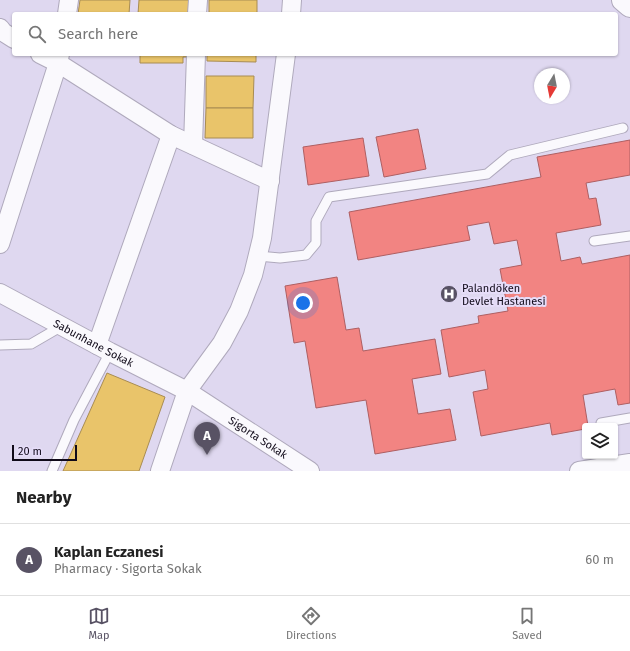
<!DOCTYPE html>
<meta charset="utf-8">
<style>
:root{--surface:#fff;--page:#f6f6f6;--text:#222;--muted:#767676;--line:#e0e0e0;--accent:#585264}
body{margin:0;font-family:"Fira Sans",sans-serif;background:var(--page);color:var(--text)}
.controls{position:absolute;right:12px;bottom:12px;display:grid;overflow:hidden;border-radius:4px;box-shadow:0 1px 3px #0004}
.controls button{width:36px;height:36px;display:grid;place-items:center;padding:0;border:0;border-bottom:1px solid var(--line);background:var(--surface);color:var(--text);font:20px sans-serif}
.compass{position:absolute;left:534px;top:68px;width:36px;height:36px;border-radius:50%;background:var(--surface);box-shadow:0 1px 3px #0004;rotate:190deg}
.scale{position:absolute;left:12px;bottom:10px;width:65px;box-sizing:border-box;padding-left:4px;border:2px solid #100a19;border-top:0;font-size:11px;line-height:14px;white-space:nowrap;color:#100a19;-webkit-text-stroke:3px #e6ddf9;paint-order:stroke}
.you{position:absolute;left:303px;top:303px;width:14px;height:14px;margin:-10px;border:3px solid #fff;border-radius:50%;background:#1a73e8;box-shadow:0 0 0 6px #1a73e833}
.badge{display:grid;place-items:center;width:26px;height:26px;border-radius:50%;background:var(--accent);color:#fff;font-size:13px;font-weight:700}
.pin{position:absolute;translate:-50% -33px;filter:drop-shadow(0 1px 2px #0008)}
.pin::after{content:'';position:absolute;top:21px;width:14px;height:12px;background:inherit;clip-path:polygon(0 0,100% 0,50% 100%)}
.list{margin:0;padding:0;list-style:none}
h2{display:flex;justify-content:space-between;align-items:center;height:52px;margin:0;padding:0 16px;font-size:17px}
h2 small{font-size:13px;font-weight:400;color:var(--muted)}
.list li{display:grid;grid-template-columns:26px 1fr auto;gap:12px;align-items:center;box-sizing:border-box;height:72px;padding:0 16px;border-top:1px solid var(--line)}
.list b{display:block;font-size:15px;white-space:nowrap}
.list p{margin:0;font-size:13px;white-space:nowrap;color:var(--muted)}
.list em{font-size:13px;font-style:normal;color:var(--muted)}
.icon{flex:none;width:22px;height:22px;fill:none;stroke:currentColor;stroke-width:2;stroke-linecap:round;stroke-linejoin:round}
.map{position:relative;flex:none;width:630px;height:471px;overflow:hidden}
.search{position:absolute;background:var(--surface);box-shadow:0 1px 3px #0004;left:12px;right:12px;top:12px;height:44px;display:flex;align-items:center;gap:10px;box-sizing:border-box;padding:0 14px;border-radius:4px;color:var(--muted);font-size:15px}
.sheet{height:124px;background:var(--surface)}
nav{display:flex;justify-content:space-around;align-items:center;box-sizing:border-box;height:56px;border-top:1px solid var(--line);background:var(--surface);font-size:11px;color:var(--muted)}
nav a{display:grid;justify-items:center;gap:2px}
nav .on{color:var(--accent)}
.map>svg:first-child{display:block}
</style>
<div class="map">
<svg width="630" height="471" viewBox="0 0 630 471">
<rect width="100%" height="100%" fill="#dfd8f0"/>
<g fill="#e9c46a" stroke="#a88c52">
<polygon points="80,0 130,0 129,14 78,14"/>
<polygon points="139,0 189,0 188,14 138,14"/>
<rect x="209" y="0" width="48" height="14"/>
<polygon points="140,54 188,54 188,57 183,57 183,63 140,63"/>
<polygon points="207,54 256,54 256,62 207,61"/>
<polygon points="206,76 254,76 253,108 206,108"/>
<polygon points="206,108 253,108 253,138 205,138"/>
<polygon points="107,373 165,397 139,471 63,471"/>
</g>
<g fill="#f28482" stroke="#ae5f62">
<polygon points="418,129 426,169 384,177 376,137"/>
<polygon points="363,138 369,176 308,185 303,147"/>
<polygon points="630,140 630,175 586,183 589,199 596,198 601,225 556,233 561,261 580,257 582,264 630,255 630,403 618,405 615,389 583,395 588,426 585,426 585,429 552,435 550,423 481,436 473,392 488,389 485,370 449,377 441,330 479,323 478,316 508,311 500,269 522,265 517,240 494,244 489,222 467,226 470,240 358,260 349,212 541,177 537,157"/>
<polygon points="337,277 346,330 359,328 363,351 435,339 441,374 412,379 418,414 450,409 456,440 375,454 366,400 316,408 305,341 294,343 285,286"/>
</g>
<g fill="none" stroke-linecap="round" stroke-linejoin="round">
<defs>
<g id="lane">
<polyline points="594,241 630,236"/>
<polyline points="258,256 280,258 306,255 316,243 316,221 329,197 487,174 510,155 623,128"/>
<polyline points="0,345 31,344 62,326"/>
<polyline points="601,423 630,418"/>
<polyline points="52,471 74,420 110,352"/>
</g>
<g id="street">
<polyline points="67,14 69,0"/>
<polyline points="197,14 198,0"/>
<polyline points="291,14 292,0"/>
<polyline points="0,28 3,32 14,39"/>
<polyline points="40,54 58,63 171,135 270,181"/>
<polyline points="193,145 196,54"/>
<polyline points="0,244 58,63 60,54"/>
<path id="s1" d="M0,293L110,352L187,391L310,471"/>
<polyline points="97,345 171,135"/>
<polyline points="160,471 187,391 222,343 239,311 253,275 262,238 286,54"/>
<polyline points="579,471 630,463"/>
</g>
<polyline id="highway" points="623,0 630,6"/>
</defs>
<use href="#lane" stroke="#afa9bc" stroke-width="11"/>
<use href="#street" stroke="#afa9bc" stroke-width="20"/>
<use href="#highway" stroke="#afa9bc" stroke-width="24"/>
<use href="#lane" stroke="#faf9fd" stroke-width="9"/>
<use href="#street" stroke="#faf9fd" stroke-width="18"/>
<use href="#highway" stroke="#faf9fd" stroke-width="22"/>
</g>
<defs>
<symbol id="hospital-disc" viewBox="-11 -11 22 22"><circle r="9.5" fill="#585264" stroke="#e6ddf9"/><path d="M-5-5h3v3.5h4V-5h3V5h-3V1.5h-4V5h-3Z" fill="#fff"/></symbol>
</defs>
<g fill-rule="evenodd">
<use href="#hospital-disc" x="439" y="284" width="20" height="20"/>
</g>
<g text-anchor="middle" stroke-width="4" stroke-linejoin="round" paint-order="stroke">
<g font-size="11" fill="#100a19" stroke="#e6ddf9" text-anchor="start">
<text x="462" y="292">Palandöken<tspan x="462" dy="13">Devlet Hastanesi</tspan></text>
</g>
<g font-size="11" fill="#100a19" stroke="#e6ddf9">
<text dy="4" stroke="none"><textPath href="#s1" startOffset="106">Sabunhane Sokak</textPath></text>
<text dy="4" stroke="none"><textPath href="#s1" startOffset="296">Sigorta Sokak</textPath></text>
</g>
</g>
</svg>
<div class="controls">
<button><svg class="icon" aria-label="layers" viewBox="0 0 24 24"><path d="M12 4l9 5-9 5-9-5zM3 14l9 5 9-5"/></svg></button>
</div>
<svg class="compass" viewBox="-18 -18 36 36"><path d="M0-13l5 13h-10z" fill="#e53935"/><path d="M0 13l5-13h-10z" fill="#767676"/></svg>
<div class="scale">20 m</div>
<div class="you"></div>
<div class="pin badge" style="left:207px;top:455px">A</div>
<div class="search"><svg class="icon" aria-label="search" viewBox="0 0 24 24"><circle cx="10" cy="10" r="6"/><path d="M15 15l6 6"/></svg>Search here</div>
</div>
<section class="sheet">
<h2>Nearby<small></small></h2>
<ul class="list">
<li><span class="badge">A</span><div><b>Kaplan Eczanesi</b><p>Pharmacy · Sigorta Sokak</p></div><em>60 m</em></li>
</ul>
</section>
<nav>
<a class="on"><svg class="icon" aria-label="map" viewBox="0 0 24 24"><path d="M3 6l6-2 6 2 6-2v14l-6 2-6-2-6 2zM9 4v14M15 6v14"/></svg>Map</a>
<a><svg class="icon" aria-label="directions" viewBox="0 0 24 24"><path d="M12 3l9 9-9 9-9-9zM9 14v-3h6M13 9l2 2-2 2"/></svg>Directions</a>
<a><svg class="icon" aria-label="saved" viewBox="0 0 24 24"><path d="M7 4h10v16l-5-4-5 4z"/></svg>Saved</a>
</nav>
